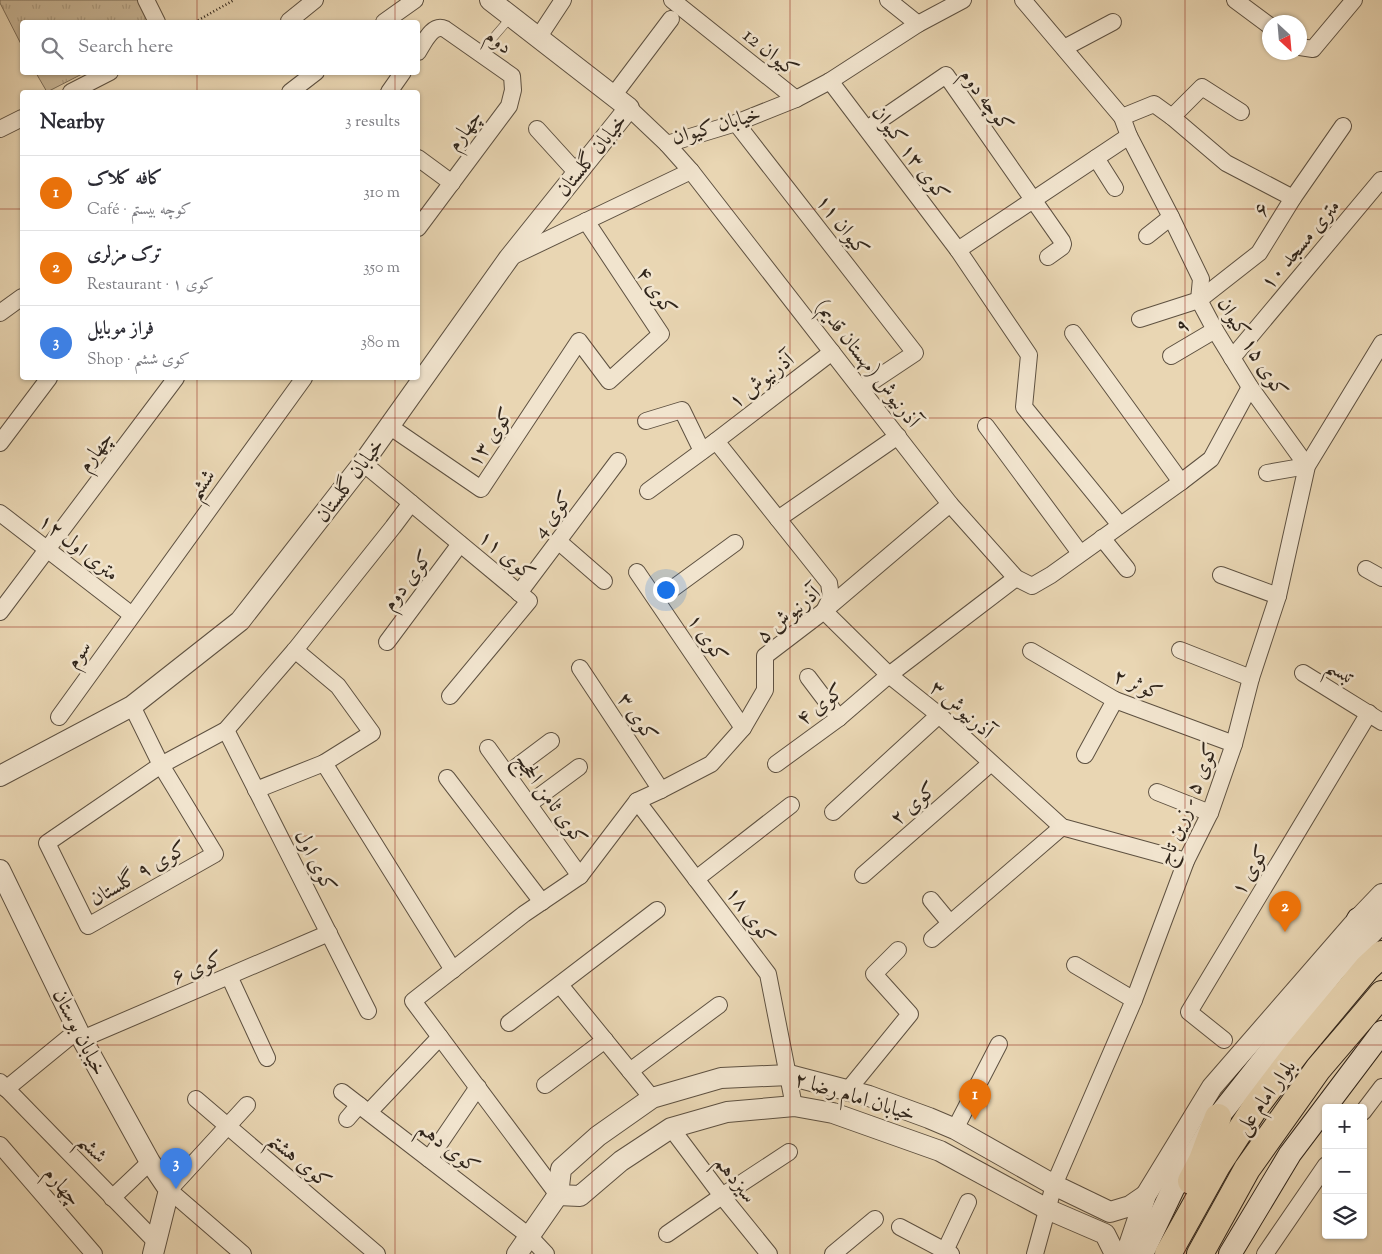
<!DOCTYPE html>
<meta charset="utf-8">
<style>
:root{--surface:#fff;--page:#f2f2f3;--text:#2b2b33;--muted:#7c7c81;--line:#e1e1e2;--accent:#8f2418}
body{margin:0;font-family:"Sorts Mill Goudy",Amiri,serif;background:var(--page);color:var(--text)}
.controls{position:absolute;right:15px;bottom:15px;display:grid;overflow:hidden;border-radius:5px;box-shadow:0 1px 4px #0004}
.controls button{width:45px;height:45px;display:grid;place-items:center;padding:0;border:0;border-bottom:1px solid var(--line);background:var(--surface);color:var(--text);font:25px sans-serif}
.compass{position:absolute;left:1262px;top:15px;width:45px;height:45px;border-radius:50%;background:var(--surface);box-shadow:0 1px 4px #0004;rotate:154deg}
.you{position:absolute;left:665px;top:589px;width:18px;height:18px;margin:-12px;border:4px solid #fff;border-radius:50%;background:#1a73e8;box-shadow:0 0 0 8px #1a73e833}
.badge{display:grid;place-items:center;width:32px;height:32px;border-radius:50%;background:var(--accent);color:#fff;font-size:16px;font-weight:700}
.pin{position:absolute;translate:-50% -41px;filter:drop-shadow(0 1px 2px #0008)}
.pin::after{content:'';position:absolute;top:26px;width:18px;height:15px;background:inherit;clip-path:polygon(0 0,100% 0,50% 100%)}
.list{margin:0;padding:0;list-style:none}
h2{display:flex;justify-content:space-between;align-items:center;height:65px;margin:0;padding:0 20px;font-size:21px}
h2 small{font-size:16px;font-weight:400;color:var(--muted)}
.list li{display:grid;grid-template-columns:32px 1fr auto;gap:15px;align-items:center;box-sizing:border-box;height:75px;padding:0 20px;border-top:1px solid var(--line)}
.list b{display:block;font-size:19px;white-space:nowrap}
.list p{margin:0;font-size:16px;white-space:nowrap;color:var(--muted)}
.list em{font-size:16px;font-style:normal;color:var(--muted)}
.icon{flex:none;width:28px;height:28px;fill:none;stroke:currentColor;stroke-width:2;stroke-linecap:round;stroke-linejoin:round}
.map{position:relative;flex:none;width:1382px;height:1254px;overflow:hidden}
.search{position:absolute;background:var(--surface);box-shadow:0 1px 4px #0004;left:20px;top:20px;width:400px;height:55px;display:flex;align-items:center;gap:12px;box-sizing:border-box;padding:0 18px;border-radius:5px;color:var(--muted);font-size:19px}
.panel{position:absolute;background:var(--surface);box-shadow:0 1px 4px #0004;left:20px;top:90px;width:400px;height:290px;border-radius:5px}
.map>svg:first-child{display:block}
</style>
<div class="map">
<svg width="1382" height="1254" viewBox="0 0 1382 1254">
<defs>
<pattern id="park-tufts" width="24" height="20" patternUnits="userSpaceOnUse" patternTransform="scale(1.25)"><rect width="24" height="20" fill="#cab899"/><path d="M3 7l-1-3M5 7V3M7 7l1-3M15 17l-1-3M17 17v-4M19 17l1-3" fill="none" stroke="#ae9e83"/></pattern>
</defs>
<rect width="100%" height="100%" fill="#e9d6b3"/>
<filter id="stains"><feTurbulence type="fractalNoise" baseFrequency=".004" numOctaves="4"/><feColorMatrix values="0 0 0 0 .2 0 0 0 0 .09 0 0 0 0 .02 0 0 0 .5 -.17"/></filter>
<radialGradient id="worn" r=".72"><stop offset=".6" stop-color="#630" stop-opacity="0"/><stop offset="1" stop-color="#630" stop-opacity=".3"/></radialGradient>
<g fill="url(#park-tufts)" stroke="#7d6e5a">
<polygon points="0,0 139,0 151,22 22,22 22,46 0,3"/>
<polygon points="36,73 84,73 47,92"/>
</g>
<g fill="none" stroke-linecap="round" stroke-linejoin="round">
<defs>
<polyline id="service" points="480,53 511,17"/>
<g id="minor">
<polyline points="146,0 157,22"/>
<polyline points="672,0 796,99"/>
<polyline points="888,0 918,24"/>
<polyline points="1023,0 1122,117 1129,136 1171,217 1201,279 1199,300 1215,330 1250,387 1307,466 1267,473"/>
<polyline points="1235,0 1270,26"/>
<polyline points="290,22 289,21 315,0"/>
<polyline points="384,22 415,0"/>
<polyline points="538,38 563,0"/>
<polyline points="1300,47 1313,49 1354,0"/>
<polyline points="1064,48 1113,22"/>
<path d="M418,52C424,43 432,23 445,29L512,76L513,90L509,106L418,228"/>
<polyline points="830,81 958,250 1029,355 1024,407 1120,525"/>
<polyline points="71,92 110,72"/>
<polyline points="290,92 316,72"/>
<polyline points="389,92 403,72"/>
<polyline points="613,96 671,19"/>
<polyline points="629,108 667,144 736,123 796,99 830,81 918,24 963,0"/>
<polyline points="1122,117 1154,104 1172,117 1226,163 1293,198"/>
<polyline points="1172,117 1202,87 1241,112"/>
<polyline points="736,123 915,353 861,389"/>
<polyline points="0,129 22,118"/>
<polyline points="537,129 577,173"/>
<polyline points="867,129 946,75 1062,241 1063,244 1062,247 1048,257"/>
<polyline points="667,144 691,171 950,504 1016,578 1032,586 1051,575 1181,482 1211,459 1250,387"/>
<polyline points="418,158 452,183"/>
<polyline points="1096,158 1115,188"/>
<polyline points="1147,236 1171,217"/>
<polyline points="958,250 1129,136"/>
<polyline points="511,257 691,171"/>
<polyline points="0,313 22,297"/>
<polyline points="1140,319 1199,300 1259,253 1293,198 1343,126"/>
<polyline points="1073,333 1181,482"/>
<polyline points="1171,356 1215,330"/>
<polyline points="1232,358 1381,180"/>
<polyline points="646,421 682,410 702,451"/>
<polyline points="389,426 481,489 579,341 609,381 661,334 586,221"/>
<polyline points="986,426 1080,553"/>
<polyline points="716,441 829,583 831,597 824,611 889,675 939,715 1062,827 1186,861"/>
<polyline points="0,443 49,378"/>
<polyline points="363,463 529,601 450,696"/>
<polyline points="648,491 716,441 832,352"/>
<polyline points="0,513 132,615"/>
<polyline points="778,519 898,436"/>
<polyline points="1102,538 1127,569"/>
<polyline points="558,541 604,581"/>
<polyline points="1366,569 1382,578"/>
<polyline points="637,572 743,728"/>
<polyline points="1221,575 1278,596"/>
<polyline points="519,593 618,461"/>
<polyline points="657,600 735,543"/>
<polyline points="0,612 176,378"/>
<polyline points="387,642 460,544"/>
<polyline points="295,650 338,686 372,733 324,763"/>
<polyline points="1180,650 1251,678"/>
<polyline points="1031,651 1115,700 1234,744"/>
<polyline points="580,668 661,790"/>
<polyline points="1303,673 1382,722"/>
<polyline points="808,677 839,718"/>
<polyline points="132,706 161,765 226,730 295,650 393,527 411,503"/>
<polyline points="59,717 304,378"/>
<polyline points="226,730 368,1011"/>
<polyline points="488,748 580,876"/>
<polyline points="1085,755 1115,700"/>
<polyline points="776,764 839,718 889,675 1016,578"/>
<polygon points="161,765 215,854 88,926 47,843"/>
<polyline points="507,774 551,741"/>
<polyline points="447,778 542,902"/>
<polyline points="256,790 324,763 453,970"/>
<polyline points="1157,792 1210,813"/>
<polyline points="637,801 768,974 794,1106"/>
<polyline points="529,804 579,767"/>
<polyline points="833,812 939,715"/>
<polyline points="863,875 991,763"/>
<polyline points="696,879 791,805"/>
<polyline points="931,900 950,923"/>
<polyline points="932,939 1062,827"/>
<polyline points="1075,965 1134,1000"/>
<polyline points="229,976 267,1058"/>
<polyline points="560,985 652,1098"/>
<polyline points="509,1023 657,910"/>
<polyline points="82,1039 329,933"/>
<polyline points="1224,1040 1189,1012 1369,713"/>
<polyline points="630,1071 719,1005"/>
<polyline points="0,1082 157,1243"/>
<polyline points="545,1085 605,1040"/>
<polyline points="6,1089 78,1030"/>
<polyline points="848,1090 910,1014 874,974 898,950"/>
<polyline points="342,1092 529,1236 546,1254"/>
<polyline points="196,1099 377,1254"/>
<polyline points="369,1112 440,1037"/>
<polyline points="1363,1112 1382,1087"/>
<polyline points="347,1119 359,1105"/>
<polyline points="671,1128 722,1196 769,1254"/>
<polyline points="955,1129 999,1044"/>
<polyline points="0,1145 94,1254"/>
<polyline points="429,1159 478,1087"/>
<polyline points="558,1195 413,1001 524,914 580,876 637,801 661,790 711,764 743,728 765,690 765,656 824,611 950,504"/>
<polyline points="112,1198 150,1162"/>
<polyline points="900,1227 951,1254"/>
<polyline points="667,1234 722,1196 789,1152"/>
<polyline points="945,1251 968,1202"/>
<polyline points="243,1254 169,1190 247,1105"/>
<polyline points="833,1254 875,1219"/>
<polyline points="1035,1254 1054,1185 1134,1000 1186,861 1210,813 1234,744 1251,678 1278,596 1307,466 1382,343"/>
<polyline points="1265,1254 1326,1165"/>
</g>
<g id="tertiary">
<polyline points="0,776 132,706 240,621 363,463 509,258 629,108 490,0"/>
<polyline points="0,870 82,1039 150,1162 169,1190 153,1254"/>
<polyline points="558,1195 580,1196 621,1161 671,1128 727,1112 794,1106 833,1113 940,1151 1047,1209 1105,1234 1115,1254"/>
<polyline points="517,1254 558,1195 561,1169 598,1136 652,1098 721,1078 789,1075 869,1096 929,1118 955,1129 1054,1185 1110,1212 1130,1206 1146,1195"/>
<polyline points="1126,1254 1146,1195 1212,1087 1358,919 1382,894"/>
</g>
<g id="secondary">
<polyline points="1358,919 1382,909"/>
<polyline points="1142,1254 1173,1189 1218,1117 1333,972 1382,921"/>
<polyline points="1230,1254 1290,1154 1382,1032"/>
</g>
<g id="trunk">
<polyline points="1191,1181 1202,1160 1218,1117"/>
<polyline points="1168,1254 1217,1166 1256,1106 1297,1052 1367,968 1382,954"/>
<polyline points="1200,1254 1247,1169 1318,1069 1382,994"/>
</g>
</defs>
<use href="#service" stroke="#5e5141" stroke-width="9"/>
<use href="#minor" stroke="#5e5141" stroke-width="18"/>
<use href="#tertiary" stroke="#5e5141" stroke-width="22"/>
<use href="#secondary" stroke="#30251b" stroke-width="24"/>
<use href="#trunk" stroke="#30251b" stroke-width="28"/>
<polyline stroke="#30251b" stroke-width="2.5" stroke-dasharray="1 2.5" stroke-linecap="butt" points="195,22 234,0"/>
<use href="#service" stroke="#f1e4ce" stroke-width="8"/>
<use href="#minor" stroke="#f1e4ce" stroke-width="16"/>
<use href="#tertiary" stroke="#f1e4ce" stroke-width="20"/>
<use href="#secondary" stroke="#f1e4ce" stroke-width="22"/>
<use href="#trunk" stroke="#e9d6b3" stroke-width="26"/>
</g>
<path fill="none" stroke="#8f2418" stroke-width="1" stroke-opacity="0.55" d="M197,0V22M395,0V22M592,0V1254M790,0V1254M987,0V1254M1185,0V1254M197,72V92M395,72V92M0,209H22M418,209H1382M197,378V1254M395,378V1254M0,418H1382M0,627H1382M0,836H1382M0,1045H1382"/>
<g text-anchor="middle" stroke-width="5" stroke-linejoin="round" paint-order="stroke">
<g font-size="21" fill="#30251b" stroke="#f1e4ce">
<text transform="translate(499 41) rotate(36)" y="7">دوم</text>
<text transform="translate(771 52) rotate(39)" y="7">کیوان 12</text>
<text transform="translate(987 100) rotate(53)" y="7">کوچه دوم</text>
<text transform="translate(716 125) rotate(-16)" y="7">خیابان کیوان</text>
<text transform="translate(464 130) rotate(-54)" y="7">چهارم</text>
<text transform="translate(911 153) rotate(53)" y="7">کوی ۱۳ کیوان</text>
<text transform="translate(591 155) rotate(-51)" y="7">خیابان گلستان</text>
<text transform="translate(1261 209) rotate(-59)" y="7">۶</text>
<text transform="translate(843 225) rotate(52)" y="7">کیوان ۱۱</text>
<text transform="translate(1300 244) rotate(-50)" y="7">۱۰ متری مسجد</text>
<text transform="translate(657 291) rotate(56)" y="7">کوی ۴</text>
<text transform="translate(1182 325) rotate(-31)" y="7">۹</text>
<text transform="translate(1253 347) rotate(58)" y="7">کوی ۱۵ کیوان</text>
<text transform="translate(868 363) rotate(52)" y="7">آذرنیوش (مهستان قدیم)</text>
<text transform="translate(761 380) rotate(-38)" y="7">آذرنیوش ۱</text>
<text transform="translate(490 437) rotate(-56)" y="7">کوی ۱۳</text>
<text transform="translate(95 451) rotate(-53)" y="7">چهارم</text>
<text transform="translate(349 480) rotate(-53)" y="7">خیابان گلستان</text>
<text transform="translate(201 484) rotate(-54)" y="7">ششم</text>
<text transform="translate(552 514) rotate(-53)" y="7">کوی 4</text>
<text transform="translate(79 547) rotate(38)" y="7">۱۲ متری اول</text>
<text transform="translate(507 555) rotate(40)" y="7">کوی ۱۱</text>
<text transform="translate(407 580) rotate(-53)" y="7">کوی دوم</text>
<text transform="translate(788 614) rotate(-40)" y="7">آذرنیوش ۵</text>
<text transform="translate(708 638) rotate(56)" y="7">کوی ۱</text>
<text transform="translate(78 654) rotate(-54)" y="7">سوم</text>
<text transform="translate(1341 671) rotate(31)" y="7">تبسم</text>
<text transform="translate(1138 684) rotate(23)" y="7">کوثر ۲</text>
<text transform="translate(820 704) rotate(-38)" y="7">کوی ۴</text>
<text transform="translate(962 709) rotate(41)" y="7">آذرنیوش ۳</text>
<text transform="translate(638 717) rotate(56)" y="7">کوی ۳</text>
<text transform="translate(551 799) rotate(54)" y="7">کوی ثامن الحجج</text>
<text transform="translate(913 803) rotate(-41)" y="7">کوی ۲</text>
<text transform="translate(1187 804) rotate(-68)" y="7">کوی ۵ - زرین تاج</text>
<text transform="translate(316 861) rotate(63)" y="7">کوی اول</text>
<text transform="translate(1250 870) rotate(-59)" y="7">کوی ۱</text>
<text transform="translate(138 873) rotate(-30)" y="7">کوی ۹ گلستان</text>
<text transform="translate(751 915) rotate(53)" y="7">کوی ۱۸</text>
<text transform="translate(197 967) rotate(-23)" y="7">کوی ۶</text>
<text transform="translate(80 1032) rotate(63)" y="7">خیابان بوستان</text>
<text transform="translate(855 1096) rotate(17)" y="7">خیابان امام رضا ۲</text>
<text transform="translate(1265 1097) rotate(-54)" y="7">بلوار امام علی</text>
<text transform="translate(449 1147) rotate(38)" y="7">کوی دهم</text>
<text transform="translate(93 1148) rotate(46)" y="7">ششم</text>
<text transform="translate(300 1160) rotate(40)" y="7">کوی هشتم</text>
<text transform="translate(736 1179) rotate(52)" y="7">سیزدهم</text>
<text transform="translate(63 1186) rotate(49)" y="7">چهارم</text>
</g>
</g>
<rect width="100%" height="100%" filter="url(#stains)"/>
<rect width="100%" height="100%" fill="url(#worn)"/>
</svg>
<div class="controls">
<button>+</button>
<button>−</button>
<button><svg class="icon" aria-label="layers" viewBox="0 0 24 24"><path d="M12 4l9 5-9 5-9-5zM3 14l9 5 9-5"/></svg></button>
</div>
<svg class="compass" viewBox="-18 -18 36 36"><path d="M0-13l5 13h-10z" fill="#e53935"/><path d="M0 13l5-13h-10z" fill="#7c7c81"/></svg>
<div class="you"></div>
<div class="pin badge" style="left:975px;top:1120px;background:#e8710a">1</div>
<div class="pin badge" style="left:1285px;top:932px;background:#e8710a">2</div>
<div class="pin badge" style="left:176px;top:1189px;background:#3f7fe0">3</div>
<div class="search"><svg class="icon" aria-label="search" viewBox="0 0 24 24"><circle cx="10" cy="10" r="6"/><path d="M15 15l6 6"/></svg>Search here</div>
<section class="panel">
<h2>Nearby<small>3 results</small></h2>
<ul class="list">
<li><span class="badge" style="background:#e8710a">1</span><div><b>کافه کلاک</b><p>Café · کوچه بیستم</p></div><em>310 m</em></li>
<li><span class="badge" style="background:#e8710a">2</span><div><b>ترک مزلری</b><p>Restaurant · کوی ۱</p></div><em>350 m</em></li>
<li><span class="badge" style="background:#3f7fe0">3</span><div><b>فراز موبایل</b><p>Shop · کوی ششم</p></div><em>380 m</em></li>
</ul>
</section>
</div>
